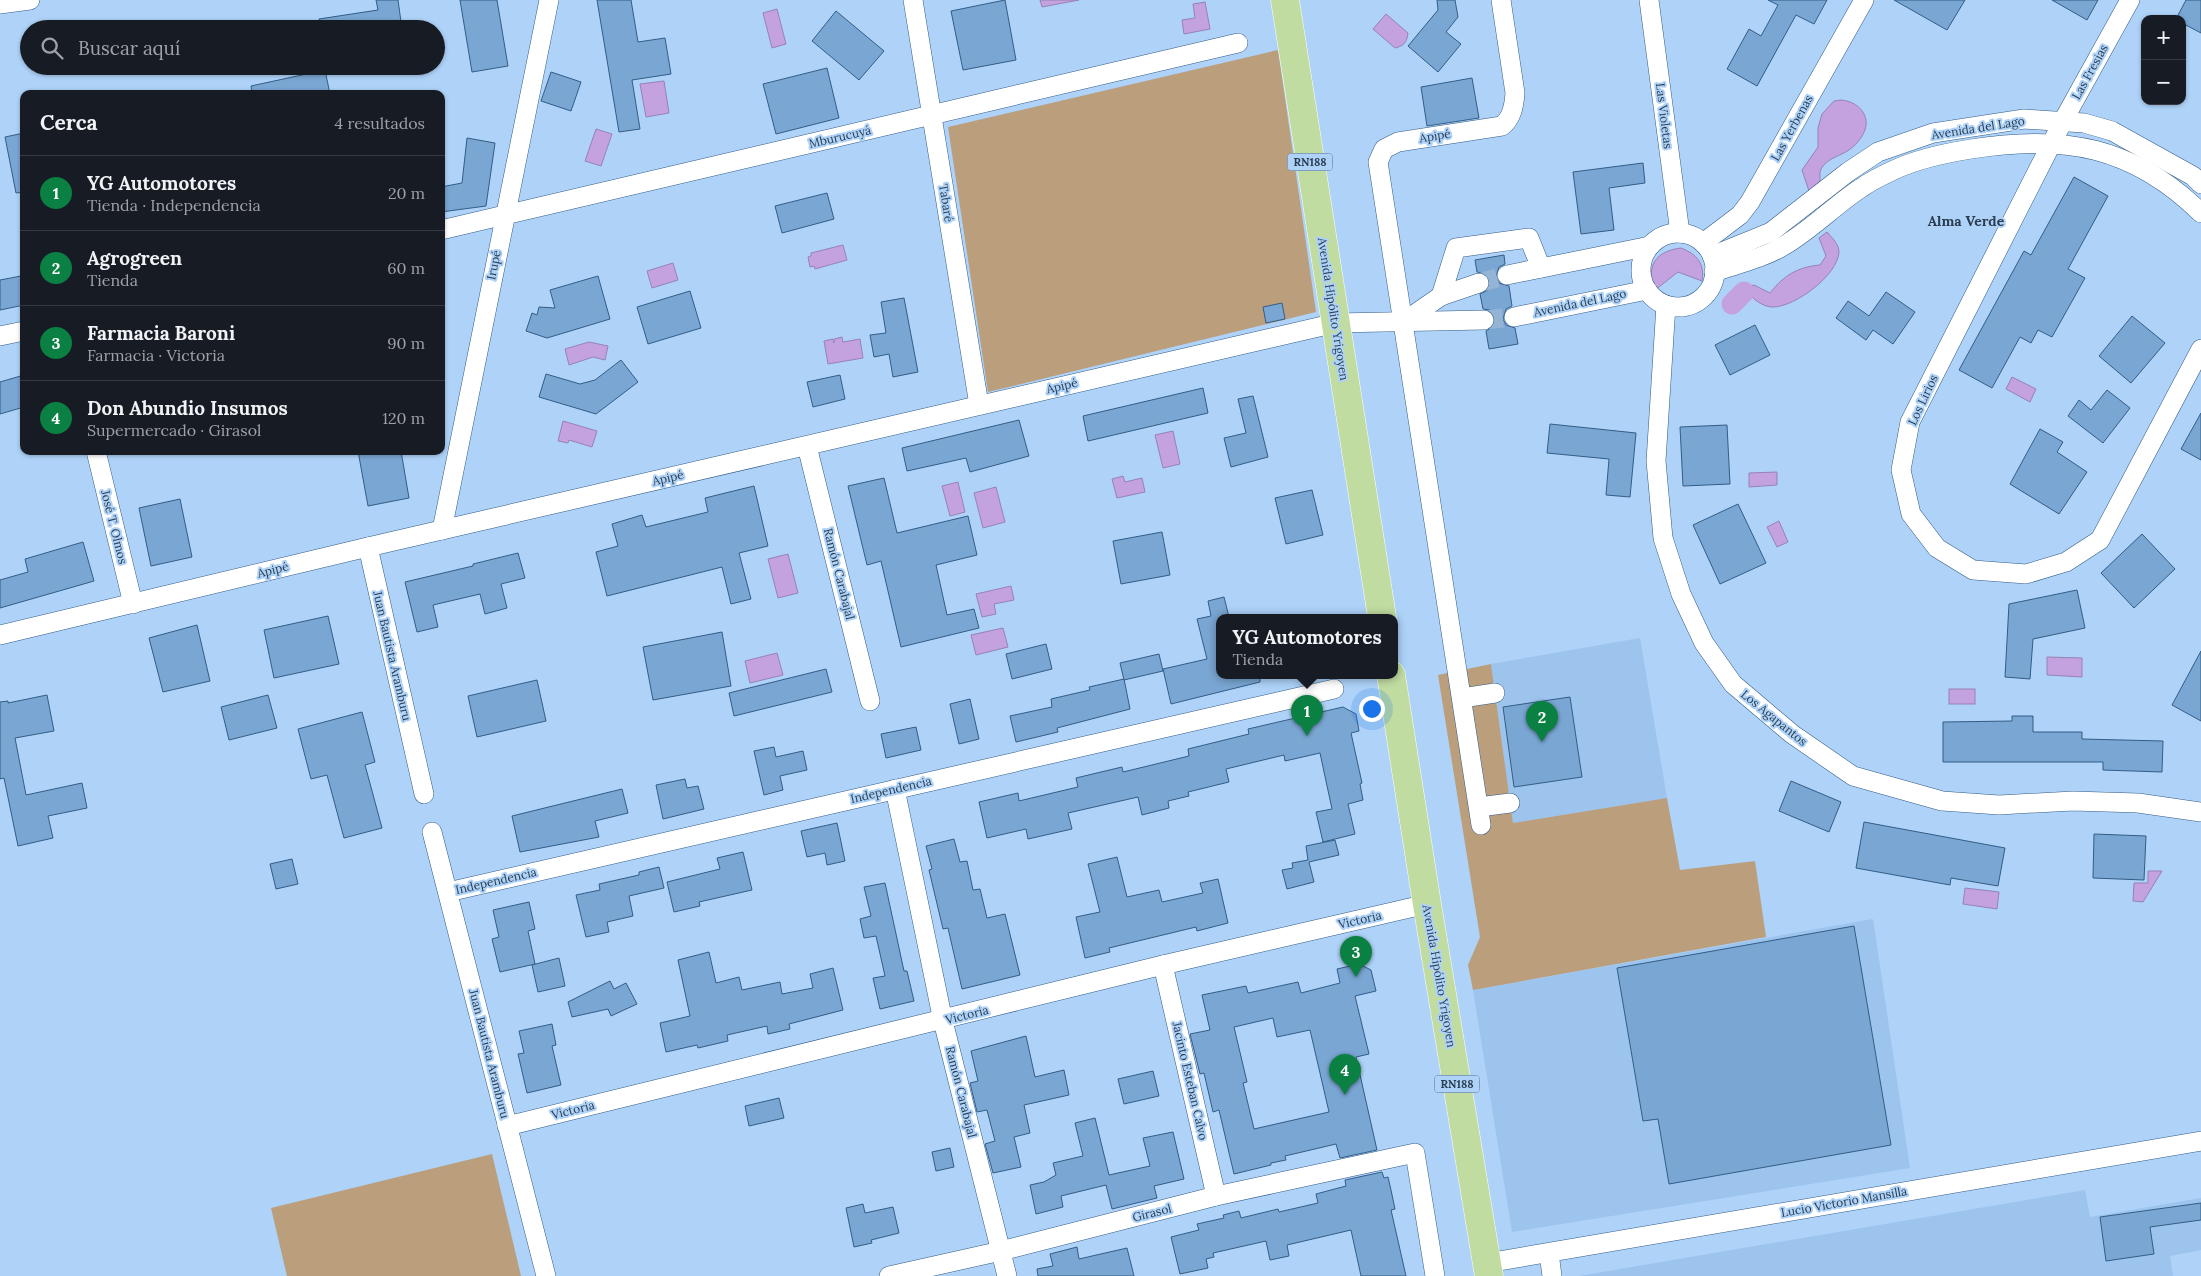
<!DOCTYPE html>
<html lang="es">
<meta charset="utf-8">
<style>
:root{--surface:#171b24;--page:#20242c;--text:#f1f3f6;--muted:#9ea1a6;--line:#363941;--accent:#0b8043}
body{margin:0;font-family:Lora,serif;background:var(--page);color:var(--text)}
.controls{position:absolute;right:15px;top:15px;display:grid;overflow:hidden;border-radius:10px;box-shadow:0 1px 4px #0004}
.controls button{width:45px;height:45px;display:grid;place-items:center;padding:0;border:0;border-bottom:1px solid var(--line);background:var(--surface);color:var(--text);font:25px sans-serif}
.you{position:absolute;left:1371px;top:708px;width:18px;height:18px;margin:-12px;border:4px solid #fff;border-radius:50%;background:#1a73e8;box-shadow:0 0 0 8px #1a73e833}
.badge{display:grid;place-items:center;width:32px;height:32px;border-radius:50%;background:var(--accent);color:#fff;font-size:16px;font-weight:700}
.pin{position:absolute;translate:-50% -41px;filter:drop-shadow(0 1px 2px #0008)}
.pin::after{content:'';position:absolute;top:26px;width:18px;height:15px;background:inherit;clip-path:polygon(0 0,100% 0,50% 100%)}
.popup{position:absolute;left:1216px;top:614px;width:182px;height:65px;box-sizing:border-box;display:grid;place-content:center;border-radius:10px;background:var(--surface);filter:drop-shadow(0 1px 4px #0005);font-size:16px;white-space:nowrap;color:var(--muted)}
.popup b{font-size:19px;color:var(--text)}
.popup::after{content:'';position:absolute;left:50%;top:100%;margin-left:-10px;border:10px solid transparent;border-top-color:var(--surface)}
.list{margin:0;padding:0;list-style:none}
h2{display:flex;justify-content:space-between;align-items:center;height:65px;margin:0;padding:0 20px;font-size:21px}
h2 small{font-size:16px;font-weight:400;color:var(--muted)}
.list li{display:grid;grid-template-columns:32px 1fr auto;gap:15px;align-items:center;box-sizing:border-box;height:75px;padding:0 20px;border-top:1px solid var(--line)}
.list b{display:block;font-size:19px;white-space:nowrap}
.list p{margin:0;font-size:16px;white-space:nowrap;color:var(--muted)}
.list em{font-size:16px;font-style:normal;color:var(--muted)}
.icon{flex:none;width:28px;height:28px;fill:none;stroke:currentColor;stroke-width:2;stroke-linecap:round;stroke-linejoin:round}
.map{position:relative;flex:none;width:2201px;height:1276px;overflow:hidden}
.search{position:absolute;background:var(--surface);box-shadow:0 1px 4px #0004;left:20px;top:20px;width:425px;height:55px;display:flex;align-items:center;gap:12px;box-sizing:border-box;padding:0 18px;border-radius:28px;color:var(--muted);font-size:19px}
.panel{position:absolute;background:var(--surface);box-shadow:0 1px 4px #0004;left:20px;top:90px;width:425px;height:365px;border-radius:10px}
.map>svg:first-child{display:block}
</style>
<div class="map">
<svg width="2201" height="1276" viewBox="0 0 2201 1276">
<rect width="100%" height="100%" fill="#aed2f8"/>
<g fill="#9cc4ed">
<polygon points="1640,638 1667,798 1513,823 1491,664"/>
<polygon points="1873,919 1910,1168 1512,1232 1473,990"/>
<polygon points="2085,1190 2090,1217 2201,1198 2201,1250 2170,1256 2173,1276 1579,1276"/>
</g>
<g fill="#bb9e7c">
<polygon points="1278,50 1316,312 988,392 948,127"/>
<polygon points="1491,664 1513,823 1667,798 1680,870 1755,861 1766,937 1473,990 1468,965 1480,937 1438,675"/>
<polygon points="492,1154 521,1276 287,1276 271,1208"/>
</g>
<g fill="#c4a1df" stroke="#9683b4">
<polygon points="1040,0 1079,0 1042,7"/>
<polygon points="1205,2 1210,29 1184,34 1182,20 1195,18 1193,4"/>
<polygon points="777,9 786,44 772,48 763,13"/>
<path d="M1386,14L1408,33C1407,42 1404,46 1395,48L1373,29Z"/>
<polygon points="664,81 669,113 646,117 640,84"/>
<path d="M1841,100C1851,101 1859,105 1864,114C1871,127 1860,142 1849,150C1840,156 1829,158 1823,166C1819,171 1820,175 1820,181L1809,191L1802,170L1818,147V128L1822,114L1834,101Z"/>
<polygon points="596,129 612,134 601,166 585,161"/>
<path d="M1827,232C1832,238 1839,244 1839,252C1838,275 1795,307 1773,307C1765,307 1757,302 1752,297L1746,298L1743,289L1754,285L1770,293C1784,275 1798,267 1820,265L1826,256L1819,238Z"/>
<polygon points="843,245 847,260 815,269 814,266 810,267 808,257 811,256 811,253"/>
<path d="M1681,248C1697,254 1705,264 1702,281L1678,272L1655,290C1645,266 1656,251 1681,248Z"/>
<polygon points="673,263 678,280 652,288 647,271"/>
<polygon points="842,337 843,342 860,339 863,358 828,364 824,341 833,339 834,343 834,339"/>
<polygon points="589,342 608,346 605,360 593,357 569,365 565,349"/>
<polygon points="2012,377 2036,389 2030,402 2006,389"/>
<polygon points="563,421 597,431 592,447 569,440 568,443 558,441"/>
<polygon points="1173,431 1180,464 1163,468 1155,435"/>
<polygon points="1777,472 1777,485 1749,487 1749,473"/>
<polygon points="1123,476 1125,482 1142,478 1145,492 1117,498 1112,479"/>
<polygon points="958,482 965,512 950,516 942,486"/>
<polygon points="996,487 1005,522 983,528 974,493"/>
<polygon points="1779,521 1788,542 1777,547 1767,527"/>
<polygon points="788,554 798,593 778,598 768,559"/>
<polygon points="1011,586 1014,600 994,604 996,614 982,617 976,594"/>
<polygon points="1003,628 1008,647 976,655 971,635"/>
<polygon points="777,653 783,675 750,683 745,661"/>
<polygon points="2047,657 2082,658 2082,677 2047,675"/>
<rect x="1949" y="689" width="26" height="15"/>
<polygon points="2148,871 2162,871 2143,902 2133,901 2134,883 2148,883"/>
<polygon points="1965,888 1999,892 1997,909 1963,904"/>
</g>
<g fill="none" stroke-linecap="round" stroke-linejoin="round">
<polyline stroke="#c4a1df" stroke-width="21" points="1732,304 1744,292"/>
</g>
<g fill="#7aa6d3" stroke="#335d86" fill-rule="evenodd">
<polygon points="376,0 398,0 402,29 319,29 319,19 378,10"/>
<polygon points="460,0 497,0 508,66 472,72"/>
<polygon points="597,0 631,0 638,42 665,38 671,74 632,80 640,129 619,132"/>
<polygon points="1005,0 1016,60 963,70 951,11"/>
<polygon points="1437,0 1455,0 1458,17 1446,32 1461,44 1438,72 1408,46 1438,10"/>
<polygon points="1768,0 1827,0 1814,24 1796,15 1757,86 1727,69 1749,29 1761,36 1778,5"/>
<polygon points="1894,0 1965,0 1947,30"/>
<polygon points="2052,0 2098,0 2087,20"/>
<polygon points="2186,0 2201,0 2201,33 2182,23 2182,19 2176,19"/>
<polygon points="836,11 884,51 859,80 812,41"/>
<polygon points="827,68 839,118 776,134 763,84"/>
<polygon points="325,70 330,94 252,94 251,86"/>
<polygon points="551,72 581,82 571,111 541,101"/>
<polygon points="1472,78 1479,118 1427,126 1421,87"/>
<polygon points="24,133 24,192 16,193 5,137"/>
<polygon points="467,138 495,143 486,206 441,212 441,187 462,183"/>
<polygon points="1643,163 1645,183 1609,188 1614,230 1581,234 1573,172"/>
<polygon points="2074,177 2108,196 2068,269 2085,278 2052,337 2038,330 2031,343 2020,337 1992,388 1959,370 2024,251 2031,255"/>
<polygon points="827,193 834,219 782,233 775,206"/>
<polygon points="1504,255 1505,264 1499,267 1496,277 1499,283 1509,286 1512,306 1506,309 1503,319 1506,325 1515,328 1518,344 1489,349 1486,331 1494,326 1495,319 1490,310 1483,309 1480,294 1488,290 1490,280 1486,274 1477,272 1475,260"/>
<polygon points="21,276 24,305 0,310 0,280"/>
<polygon points="598,276 610,319 547,338 526,331 532,313 537,315 539,307 555,308 550,290"/>
<polygon points="690,291 701,328 648,344 637,307"/>
<polygon points="1886,292 1915,312 1893,344 1873,330 1866,340 1836,318 1848,301 1869,316"/>
<polygon points="904,298 918,372 893,377 889,354 874,357 870,335 886,333 881,302"/>
<polygon points="1282,303 1285,319 1266,323 1263,307"/>
<polygon points="2132,316 2165,343 2131,383 2099,356"/>
<polygon points="1755,325 1770,355 1730,375 1715,345"/>
<polygon points="621,360 638,382 596,414 539,397 546,374 580,384 595,380"/>
<polygon points="24,375 24,407 0,414 0,382"/>
<polygon points="840,375 845,399 813,407 807,382"/>
<polygon points="1203,388 1208,413 1088,441 1083,416"/>
<polygon points="2107,390 2130,408 2103,443 2068,416 2079,400 2091,410"/>
<polygon points="1253,396 1268,457 1231,467 1224,438 1246,433 1238,399"/>
<polygon points="2201,413 2201,460 2181,449"/>
<polygon points="1019,420 1029,456 970,472 966,458 907,471 902,448"/>
<polygon points="1550,424 1636,433 1630,497 1606,495 1609,459 1547,453"/>
<polygon points="1727,425 1730,484 1683,486 1680,427"/>
<polygon points="2040,429 2063,442 2057,452 2087,472 2059,514 2010,484"/>
<polygon points="358,451 401,451 409,498 368,506"/>
<polygon points="884,478 897,533 968,516 977,555 936,565 947,615 974,609 979,628 901,647 881,561 867,565 848,486"/>
<polygon points="754,486 768,546 739,553 751,599 731,604 722,567 607,596 596,552 618,546 612,524 642,515 646,527 708,512 705,498"/>
<polygon points="1312,490 1323,535 1286,544 1275,498"/>
<polygon points="180,499 192,557 151,566 139,508"/>
<polygon points="1738,504 1766,563 1720,584 1693,525"/>
<polygon points="1162,532 1170,575 1121,584 1113,541"/>
<polygon points="2142,534 2175,569 2134,608 2101,573"/>
<polygon points="83,542 94,581 0,608 0,580 28,572 25,559"/>
<polygon points="518,553 525,578 501,584 507,608 485,614 480,594 433,605 438,627 417,632 405,582 473,566 473,564"/>
<polygon points="2077,590 2085,628 2033,639 2030,679 2005,677 2009,604"/>
<polygon points="1224,597 1229,617 1220,617 1220,675 1260,675 1260,682 1171,704 1163,669 1207,659 1197,619 1211,616 1208,601"/>
<polygon points="328,616 339,664 274,678 264,630"/>
<polygon points="197,625 210,681 163,692 149,638"/>
<polygon points="722,632 731,686 653,700 643,647"/>
<polygon points="1046,644 1052,669 1012,679 1006,654"/>
<polygon points="2201,651 2201,721 2172,705"/>
<polygon points="1159,654 1163,671 1124,680 1120,663"/>
<polygon points="826,669 832,692 734,716 729,693"/>
<polygon points="1124,679 1130,709 1057,728 1058,732 1016,742 1010,716 1052,707 1051,699 1090,690 1089,687"/>
<polygon points="537,680 546,721 477,737 468,696"/>
<polygon points="47,695 54,731 15,738 26,795 82,783 87,808 48,816 53,838 18,846 4,778 0,779 0,702 8,701 8,703"/>
<polygon points="268,695 277,728 229,740 221,707"/>
<polygon points="1570,697 1582,777 1514,787 1503,707"/>
<polygon points="970,699 979,739 959,744 950,704"/>
<polygon points="1343,707 1356,714 1359,731 1351,733 1362,783 1360,784 1363,800 1348,804 1355,834 1323,842 1316,812 1332,809 1320,753 1285,761 1284,755 1226,769 1229,782 1188,792 1189,796 1168,801 1169,808 1142,815 1138,797 1068,813 1072,829 1028,839 1026,829 987,838 979,802 1018,793 1019,801 1078,787 1076,778 1122,767 1123,772 1189,756 1188,749 1249,734 1248,729"/>
<polygon points="362,712 375,762 365,765 382,828 344,838 327,775 311,779 298,729"/>
<polygon points="2012,716 2033,716 2033,732 2082,732 2082,739 2163,741 2162,772 2103,770 2103,762 1943,762 1943,722 2012,721"/>
<polygon points="916,727 921,750 886,758 881,734"/>
<polygon points="774,747 776,757 803,751 807,770 780,776 783,790 764,795 754,751"/>
<polygon points="685,779 687,788 698,786 704,809 663,819 656,785"/>
<polygon points="1791,781 1841,802 1829,832 1779,811"/>
<polygon points="622,789 628,813 595,821 599,837 520,852 512,816"/>
<polygon points="1864,822 2005,848 1998,886 1951,878 1950,885 1856,868"/>
<polygon points="837,823 845,861 827,865 825,853 807,857 801,831"/>
<polygon points="2094,834 2146,836 2144,880 2093,878"/>
<polygon points="954,839 960,862 967,861 973,890 980,889 987,918 1005,914 1020,975 962,989 948,928 943,929 929,870 932,869 926,846"/>
<polygon points="1335,840 1339,855 1309,862 1314,882 1287,889 1282,870 1293,868 1292,863 1308,860 1306,846"/>
<polygon points="743,852 752,890 699,902 700,906 674,912 667,882 720,869 717,858"/>
<polygon points="1117,857 1127,897 1159,890 1162,902 1203,893 1200,883 1218,879 1228,923 1197,931 1196,927 1109,948 1110,952 1085,958 1076,917 1100,912 1088,864"/>
<polygon points="292,859 298,884 276,889 270,864"/>
<polygon points="659,867 664,888 629,896 633,916 607,922 609,932 586,937 576,895 600,890 599,884 639,875 639,872"/>
<polygon points="885,883 904,971 907,971 914,1001 880,1009 873,978 885,976 876,936 864,938 860,919 871,916 864,887"/>
<polygon points="529,902 535,929 528,931 535,964 500,972 492,939 499,937 493,910"/>
<polygon points="1854,926 1891,1145 1669,1184 1658,1119 1643,1121 1617,968"/>
<polygon points="709,952 716,983 739,977 742,990 780,982 782,994 813,988 810,974 833,968 843,1010 789,1024 790,1029 768,1034 767,1026 727,1035 728,1041 698,1048 697,1045 666,1052 660,1023 690,1016 678,960"/>
<polygon points="559,958 565,986 538,992 532,965"/>
<path d="M1359,964L1371,970L1376,991L1355,996L1369,1054L1356,1057L1377,1150L1340,1158L1336,1144L1285,1156L1286,1160L1271,1163V1165L1234,1174L1219,1110L1213,1112L1204,1073L1200,1074L1190,1034L1210,1030L1202,995L1246,986L1248,993L1298,982L1301,993L1340,983L1337,969ZM1273,1018L1277,1037L1310,1030L1329,1112L1254,1129L1243,1083L1247,1082L1234,1027Z"/>
<polygon points="610,981 614,989 626,983 637,1004 611,1016 608,1009 572,1017 568,1002"/>
<polygon points="552,1024 556,1045 552,1046 561,1085 527,1093 518,1054 524,1053 519,1031"/>
<polygon points="1026,1036 1035,1077 1064,1070 1069,1095 1024,1105 1030,1133 1014,1137 1021,1167 993,1173 985,1144 995,1141 987,1110 977,1112 970,1083 978,1081 971,1051"/>
<polygon points="1153,1071 1159,1096 1124,1104 1118,1079"/>
<polygon points="779,1098 784,1118 749,1126 745,1106"/>
<polygon points="1095,1118 1109,1175 1150,1166 1143,1138 1173,1132 1184,1179 1154,1186 1157,1198 1112,1209 1106,1185 1061,1196 1063,1207 1036,1214 1030,1185 1044,1182 1056,1175 1053,1163 1083,1156 1075,1123"/>
<polygon points="950,1148 954,1167 936,1171 932,1152"/>
<polygon points="1382,1172 1384,1178 1388,1177 1391,1190 1395,1209 1391,1210 1406,1276 1361,1276 1351,1230 1287,1245 1289,1256 1270,1260 1266,1241 1213,1253 1214,1257 1206,1259 1208,1268 1180,1274 1171,1237 1199,1230 1197,1224 1224,1218 1223,1215 1239,1211 1241,1218 1278,1209 1279,1212 1318,1203 1316,1194 1346,1186 1345,1180"/>
<polygon points="2201,1203 2201,1220 2150,1227 2154,1254 2106,1261 2100,1217"/>
<polygon points="863,1204 865,1213 893,1207 899,1233 871,1240 872,1243 854,1247 846,1208"/>
<polygon points="1077,1247 1079,1259 1127,1248 1134,1276 1038,1276 1037,1269 1053,1266 1050,1254"/>
</g>
<g fill="none" stroke-linecap="round" stroke-linejoin="round">
<g stroke="#94b4d6" stroke-width="19" stroke-dasharray="19 9" stroke-linecap="butt">
<polyline points="1479,283 1507,275"/>
<polyline points="1484,320 1514,317"/>
</g>
<defs>
<g id="minor">
<polyline points="913,0 979,405"/>
<polyline points="1649,0 1680,233"/>
<polyline points="2130,0 2063,121 1910,422 1901,470 1911,514 1937,548 1973,570 2026,574 2066,562 2100,540 2201,349"/>
<polyline points="0,4 30,0"/>
<polyline points="441,230 1238,43"/>
<circle cx="1678" cy="270" r="37"/>
<polyline points="1703,243 1740,215 1750,202 1864,0"/>
<polyline points="1712,256 1771,232 1848,172 1878,152 1933,133 2024,119 2084,123 2112,131 2193,176 2201,184"/>
<path d="M1714,272C1737,264 1764,258 1785,245C1812,229 1835,205 1861,188C1871,181 1883,175 1894,170C1917,159 1946,153 1971,149C2063,134 2133,146 2201,213"/>
<polyline points="1507,275 1650,246"/>
<polyline points="1441,296 1456,248 1529,238 1541,268"/>
<polyline points="1666,305 1656,461 1663,538 1681,594 1704,643 1733,684 1792,734 1853,776 1942,801 1999,805 2073,801 2138,803 2201,812"/>
<polyline points="1514,317 1647,290"/>
<polyline points="1402,323 1441,296 1479,283"/>
<polyline points="0,336 24,331"/>
<polyline points="807,446 870,701"/>
<polyline points="96,451 133,604"/>
<polyline points="442,530 549,0"/>
<polyline points="368,547 424,794"/>
<polyline points="0,635 368,547 1336,323 1484,320"/>
<polyline points="1462,698 1495,693"/>
<polyline points="895,789 943,1021 1007,1276"/>
<polyline points="1479,807 1510,803"/>
<path d="M1481,825L1378,162L1384,149L1398,142L1502,126C1512,118 1514,106 1515,93L1501,0"/>
<polyline points="432,832 546,1276"/>
<polyline points="448,892 1334,689"/>
<polyline points="1163,965 1216,1196"/>
<polyline points="507,1126 1163,965 1427,904"/>
<polyline points="1549,1253 1552,1276"/>
<polyline points="1487,1263 2201,1141"/>
<polyline points="889,1276 1001,1251 1216,1196 1415,1153 1435,1276"/>
</g>
<g id="primary">
<polyline points="1285,0 1382,617"/>
<polyline points="1391,675 1427,904 1489,1276"/>
</g>
</defs>
<use href="#minor" stroke="#325c85" stroke-width="20"/>
<use href="#primary" stroke="#fff" stroke-width="29"/>
<use href="#minor" stroke="#fff" stroke-width="19"/>
<use href="#primary" stroke="#c0dca1" stroke-width="28"/>
</g>
<g text-anchor="middle" stroke-width="4" stroke-linejoin="round" paint-order="stroke">
<g fill="#aed2f8" stroke="#526a82" stroke-width="1">
<rect x="1287.5" y="153.5" width="45" height="17" rx="4"/>
<rect x="1434.5" y="1075.5" width="45" height="17" rx="4"/>
</g>
<g font-size="11" font-weight="bold" fill="#2a3d50">
<text x="1310" y="166">RN188</text>
<text x="1457" y="1088">RN188</text>
</g>
<g font-size="12" fill="#2a3d50" stroke="#aed2f8">
<text transform="translate(2090 72) rotate(-61)" y="4">Las Fresias</text>
<text transform="translate(1664 116) rotate(83)" y="4">Las Violetas</text>
<text transform="translate(1792 128) rotate(-61)" y="4">Las Yerbenas</text>
<text transform="translate(1978 128) rotate(-9)" y="4">Avenida del Lago</text>
<text transform="translate(1435 136) rotate(-9)" y="4">Apipé</text>
<text transform="translate(840 137) rotate(-13)" y="4">Mburucuyá</text>
<text transform="translate(946 203) rotate(81)" y="4">Tabaré</text>
<text transform="translate(494 265) rotate(-79)" y="4">Irupé</text>
<text transform="translate(1580 303) rotate(-12)" y="4">Avenida del Lago</text>
<text transform="translate(1333 309) rotate(81)" y="4">Avenida Hipólito Yrigoyen</text>
<text transform="translate(1062 386) rotate(-13)" y="4">Apipé</text>
<text transform="translate(1923 400) rotate(-65)" y="4">Los Lirios</text>
<text transform="translate(668 478) rotate(-13)" y="4">Apipé</text>
<text transform="translate(114 527) rotate(76)" y="4">José T. Olmos</text>
<text transform="translate(273 570) rotate(-14)" y="4">Apipé</text>
<text transform="translate(839 574) rotate(76)" y="4">Ramón Carabajal</text>
<text transform="translate(392 656) rotate(77)" y="4">Juan Bautista Aramburu</text>
<text transform="translate(1774 718) rotate(39)" y="4">Los Agapantos</text>
<text transform="translate(891 790) rotate(-13)" y="4">Independencia</text>
<text transform="translate(496 881) rotate(-13)" y="4">Independencia</text>
<text transform="translate(1360 920) rotate(-13)" y="4">Victoria</text>
<text transform="translate(1439 976) rotate(80)" y="4">Avenida Hipólito Yrigoyen</text>
<text transform="translate(967 1015) rotate(-14)" y="4">Victoria</text>
<text transform="translate(489 1054) rotate(76)" y="4">Juan Bautista Aramburu</text>
<text transform="translate(1190 1081) rotate(77)" y="4">Jacinto Esteban Calvo</text>
<text transform="translate(961 1092) rotate(76)" y="4">Ramón Carabajal</text>
<text transform="translate(573 1110) rotate(-14)" y="4">Victoria</text>
<text transform="translate(1844 1202) rotate(-10)" y="4">Lucio Victorio Mansilla</text>
<text transform="translate(1152 1213) rotate(-14)" y="4">Girasol</text>
</g>
<g font-size="14" font-weight="bold" fill="#2a3d50" stroke="#aed2f8">
<text x="1966" y="226">Alma Verde</text>
</g>
</g>
</svg>
<div class="controls">
<button>+</button>
<button>−</button>
</div>
<div class="you"></div>
<div class="pin badge" style="left:1307px;top:736px">1</div>
<div class="popup"><b>YG Automotores</b>Tienda</div>
<div class="pin badge" style="left:1542px;top:742px">2</div>
<div class="pin badge" style="left:1356px;top:977px">3</div>
<div class="pin badge" style="left:1345px;top:1095px">4</div>
<div class="search"><svg class="icon" aria-label="search" viewBox="0 0 24 24"><circle cx="10" cy="10" r="6"/><path d="M15 15l6 6"/></svg>Buscar aquí</div>
<section class="panel">
<h2>Cerca<small>4 resultados</small></h2>
<ul class="list">
<li><span class="badge">1</span><div><b>YG Automotores</b><p>Tienda · Independencia</p></div><em>20 m</em></li>
<li><span class="badge">2</span><div><b>Agrogreen</b><p>Tienda</p></div><em>60 m</em></li>
<li><span class="badge">3</span><div><b>Farmacia Baroni</b><p>Farmacia · Victoria</p></div><em>90 m</em></li>
<li><span class="badge">4</span><div><b>Don Abundio Insumos</b><p>Supermercado · Girasol</p></div><em>120 m</em></li>
</ul>
</section>
</div>
